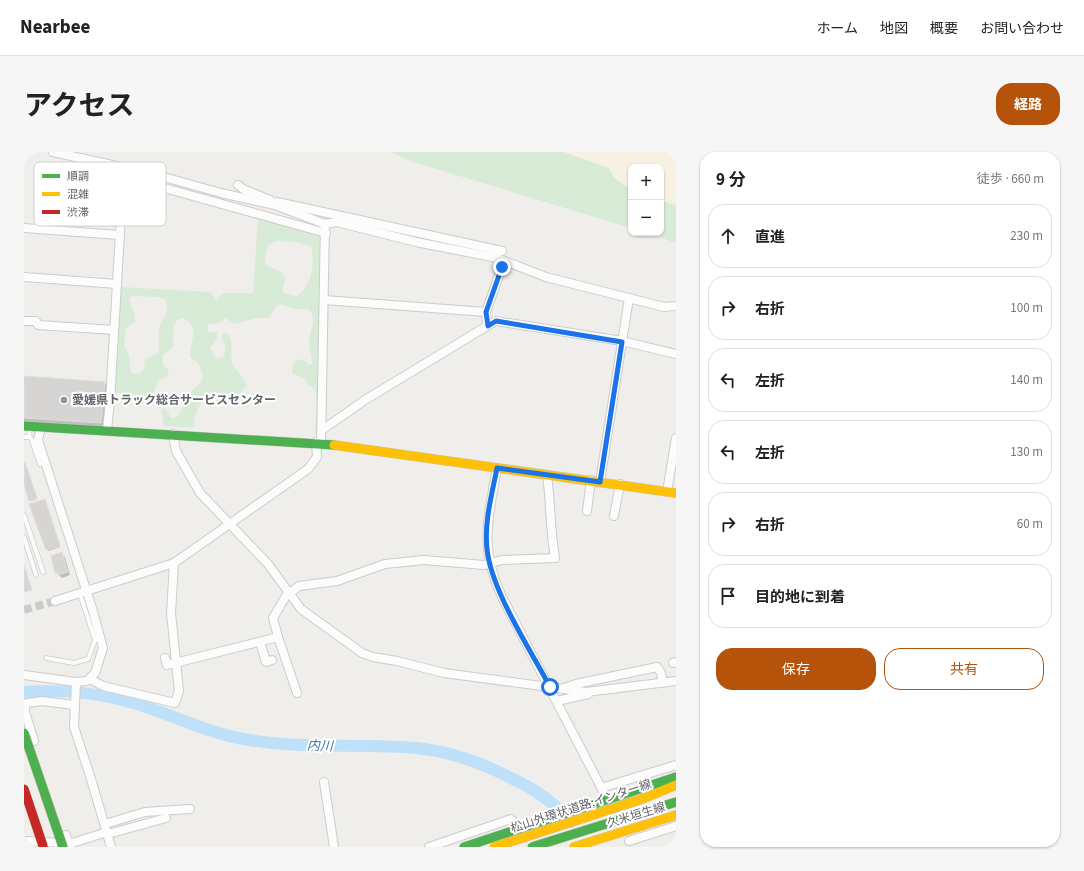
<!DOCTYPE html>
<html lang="ja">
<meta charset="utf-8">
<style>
:root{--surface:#fff;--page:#f6f6f6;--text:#222;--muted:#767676;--line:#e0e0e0;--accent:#b45309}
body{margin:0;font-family:"Source Sans 3","Noto Sans JP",sans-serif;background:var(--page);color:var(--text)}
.controls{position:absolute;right:12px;top:12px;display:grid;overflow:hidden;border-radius:8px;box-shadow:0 1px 3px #0004}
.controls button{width:36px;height:36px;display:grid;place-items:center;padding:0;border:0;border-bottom:1px solid var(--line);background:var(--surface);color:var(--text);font:20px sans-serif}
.stop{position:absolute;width:12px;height:12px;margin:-9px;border:3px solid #1a73e8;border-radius:50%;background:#fff}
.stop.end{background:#1a73e8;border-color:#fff;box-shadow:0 1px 4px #0008}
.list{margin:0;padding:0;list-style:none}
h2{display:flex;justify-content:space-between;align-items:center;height:52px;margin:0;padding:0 16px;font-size:17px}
h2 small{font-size:13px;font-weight:400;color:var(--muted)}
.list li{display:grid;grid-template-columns:26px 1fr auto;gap:12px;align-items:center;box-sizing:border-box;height:64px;margin:0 8px 8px;padding:0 8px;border:1px solid var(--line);border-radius:16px}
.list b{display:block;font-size:15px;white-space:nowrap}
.list em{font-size:13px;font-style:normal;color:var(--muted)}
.actions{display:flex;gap:8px;padding:12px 16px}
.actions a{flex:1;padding:9px 0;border:1px solid var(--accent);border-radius:16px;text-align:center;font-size:14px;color:var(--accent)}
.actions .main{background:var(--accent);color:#fff}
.icon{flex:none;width:22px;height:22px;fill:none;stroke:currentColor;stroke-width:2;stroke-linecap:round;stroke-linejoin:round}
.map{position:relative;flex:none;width:652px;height:695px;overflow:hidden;border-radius:16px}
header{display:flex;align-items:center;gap:24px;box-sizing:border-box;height:56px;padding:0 20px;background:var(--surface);border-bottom:1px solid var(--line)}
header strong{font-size:19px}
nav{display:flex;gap:22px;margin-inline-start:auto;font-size:14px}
.intro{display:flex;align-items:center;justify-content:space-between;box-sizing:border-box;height:96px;padding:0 24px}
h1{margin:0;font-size:28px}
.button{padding:10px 18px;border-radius:16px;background:var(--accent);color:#fff;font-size:14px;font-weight:700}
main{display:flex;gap:24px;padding:0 24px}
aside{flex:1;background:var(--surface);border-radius:16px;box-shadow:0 1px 3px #0004}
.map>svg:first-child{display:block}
</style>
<header>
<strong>Nearbee</strong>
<nav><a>ホーム</a><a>地図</a><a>概要</a><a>お問い合わせ</a></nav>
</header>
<div class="intro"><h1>アクセス</h1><a class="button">経路</a></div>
<main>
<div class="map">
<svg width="652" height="695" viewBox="0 0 652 695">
<rect width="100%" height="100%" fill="#efeeea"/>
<g fill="#d8ebd6" fill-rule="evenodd">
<polygon points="367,0 540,0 585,16 590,25 607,38 607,76 389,10"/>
<polygon points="637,49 652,53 652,91 623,81 637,81"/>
<path d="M234,66L299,85L295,282L291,281L293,252L291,237L284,233L281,226L269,222C266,213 270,209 278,207L286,213L288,212C288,204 285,197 285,189C285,177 296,168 283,156C280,156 277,158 274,157C258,154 254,145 246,166H232L210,172L202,166L196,171L185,172L183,174L184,178L186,180H194L193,187L186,196L190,204L194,206L200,204L202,196L197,184L201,180C212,187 205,200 208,210C211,220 221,224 223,234L216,241C210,243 204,241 197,242C177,244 170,258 170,276L140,274L137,257L141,256L147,266L153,265L168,239L177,230L179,224L174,211L166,205C165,191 178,175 159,166C143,168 153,189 147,197C145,199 141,201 139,203V214L143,216L145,223L133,230L129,243L90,241L97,135L187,140L192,148L199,141H229ZM252,89L272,90L287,94C291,110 288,134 273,144L259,141C258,135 263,130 260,124C253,110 234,125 244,93ZM108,144L135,145L141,147C147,163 138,164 135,177C134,184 135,193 135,200L121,208L120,217L114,223L107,220L105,203L100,194L102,176L111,170C112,160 106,155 105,147Z"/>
</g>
<polygon fill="#f6f1e1" points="540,0 652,0 652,53 637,49 637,15 607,15 607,38 590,25 585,16"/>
<g fill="#0003">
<polygon points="0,225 80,231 85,235 81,276 0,270"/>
<polygon points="0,311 13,347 7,349 0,329"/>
<polygon points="21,349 36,395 24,399 14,370"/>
<polygon points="37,402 41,405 46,423 38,426 32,420"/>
</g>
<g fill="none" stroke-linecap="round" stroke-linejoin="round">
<path stroke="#bfe0f9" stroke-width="12" d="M0,540C41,537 86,542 125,556C155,566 183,580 214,586C273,598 333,591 392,596C425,599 458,611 487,626C511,637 530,650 547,670"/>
</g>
<g fill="#d6d5d3" stroke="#deddd9">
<polygon points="0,224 81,230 77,271 0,266"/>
<polygon points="1,310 13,346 5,349 0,332"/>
<polygon points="21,347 36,394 22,398 5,352"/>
<polygon points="38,400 44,420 34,423 33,420 31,421 27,404"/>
<polygon points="0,413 8,438 0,440"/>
</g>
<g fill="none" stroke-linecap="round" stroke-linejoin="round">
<polyline stroke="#cbcbca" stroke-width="8" stroke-dasharray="8 4" stroke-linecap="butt" points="0,458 31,449"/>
<defs>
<g id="lane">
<polyline points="0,285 5,285 6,275"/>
<polyline points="5,285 7,286 16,312"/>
<polyline points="0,363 19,420"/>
<polyline points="0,385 12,423"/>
<polyline points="22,506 50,511 64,507 71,488 56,442"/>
</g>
<g id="street">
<polyline points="29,0 129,22 197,41 251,53 301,72"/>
<polyline points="214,33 219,37 246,48"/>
<polyline points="253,50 478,99"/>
<polyline points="0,76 95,83"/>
<polyline points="0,125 93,132"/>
<polyline points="300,148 462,160"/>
<polyline points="0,169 12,169 14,173 90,178"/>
<polyline points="463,174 472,169 598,189 652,202"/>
<path d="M83,278L86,249L97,64C100,49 108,32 126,32L302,81"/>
<polyline points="298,278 341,248 463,174 462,160 478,115"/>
<polyline points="149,282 152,299 176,341 244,412 277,457 338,501 349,505 373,509 420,521 562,540 652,529"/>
<polyline points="297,291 301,72 313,70 392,90 473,106 522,125 640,155 652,154"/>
<path d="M473,316C464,367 455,396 478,445L579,639"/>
<polyline points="576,330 605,146"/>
<polyline points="643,340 652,286"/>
<polyline points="563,359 567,328"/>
<polyline points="590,364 596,332"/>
<polyline points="31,449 150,411 284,317 293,305 292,290"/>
<polyline points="254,485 273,541"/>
<polyline points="236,490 242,510 248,508"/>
<path d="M141,506L143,513L254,485L249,466L262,444L275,434L313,429L361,412L400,408L460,413L478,408L531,406C526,378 527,351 523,323"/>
<polyline points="649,511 652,510"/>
<polyline points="0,523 52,530 63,529 71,521 79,496 68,456 14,288 17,275"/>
<polyline points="66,527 79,534 151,551 155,539 147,461 150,411"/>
<polyline points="52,530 50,575 67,627 87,695"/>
<polyline points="540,536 552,532 633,515 637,521 639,531"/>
<polyline points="533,549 564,542"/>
<polyline points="10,589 1,560 1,555 3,551 18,549 50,553"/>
<polyline points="300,630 310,695"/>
<polyline points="577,636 652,613"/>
<polyline points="81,672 121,660 166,657"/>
<polyline points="84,682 142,666"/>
<polyline points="42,683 45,692 83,680"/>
<polyline points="605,689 652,674"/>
<polyline points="4,695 3,689 40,691"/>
<polyline points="405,695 487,667 490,670"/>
</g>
<g id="fast">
<polyline points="0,274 310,293"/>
<polyline points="440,695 652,625"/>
</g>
<g id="slow">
<polyline points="310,293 652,341"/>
<polyline points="621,646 652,633"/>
<polyline points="550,695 652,663"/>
</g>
</defs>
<use href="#lane" stroke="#cbcccc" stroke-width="5.5"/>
<use href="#street" stroke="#cbcccc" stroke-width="10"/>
<use href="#fast" stroke="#cacacb" stroke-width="10"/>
<use href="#slow" stroke="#cacacb" stroke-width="10"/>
<use href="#lane" stroke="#fdfcfc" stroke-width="4"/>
<use href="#street" stroke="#fdfcfc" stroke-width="8"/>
<use href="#fast" stroke="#4caf50" stroke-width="9"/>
<use href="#slow" stroke="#ffc107" stroke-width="9"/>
<defs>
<g id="fast-bridge">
<polyline points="0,581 39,695"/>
<polyline points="508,695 652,650"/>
</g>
<polyline id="slow-bridge" points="470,695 621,646"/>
<polyline id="jam-bridge" points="0,637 19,694"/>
</defs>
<use href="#fast-bridge" stroke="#c8b996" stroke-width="10" stroke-linecap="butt"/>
<use href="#slow-bridge" stroke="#c8b996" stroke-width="10" stroke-linecap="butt"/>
<use href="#jam-bridge" stroke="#c8b996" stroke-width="10" stroke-linecap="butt"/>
<use href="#fast-bridge" stroke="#4caf50" stroke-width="9"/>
<use href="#slow-bridge" stroke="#ffc107" stroke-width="9"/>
<use href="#jam-bridge" stroke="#c62828" stroke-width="9"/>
</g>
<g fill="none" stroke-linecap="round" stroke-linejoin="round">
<path stroke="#1a73e8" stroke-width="5" d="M478,115L462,160L464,174L472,169L598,190L576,330L473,316C468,342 460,370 463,397C467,438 506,497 526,535"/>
</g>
<circle fill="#919496" stroke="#fff" stroke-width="1.5" cx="40" cy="248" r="4"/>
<g text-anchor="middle" stroke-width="4" stroke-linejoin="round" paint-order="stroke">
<g font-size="12" font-weight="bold" fill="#5f6368" stroke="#fff" text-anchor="start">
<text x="48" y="252">愛媛県トラック総合サービスセンター</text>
</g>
<g font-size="12" fill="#5f6368" stroke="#fff">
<text transform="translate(557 654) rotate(-18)" y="4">松山外環状道路;インター線</text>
<text transform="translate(612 663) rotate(-17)" y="4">久米垣生線</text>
</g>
<g font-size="13" font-style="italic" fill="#4174aa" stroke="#fff">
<text transform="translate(296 593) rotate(2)" y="5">内川</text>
</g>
</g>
<rect x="10" y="10" width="132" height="64" rx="6" fill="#fff" stroke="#cfd0d2" stroke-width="1"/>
<rect x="18" y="22" width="18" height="4" fill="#4caf50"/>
<rect x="18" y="40" width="18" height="4" fill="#ffc107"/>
<rect x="18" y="58" width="18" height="4" fill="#c62828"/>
<g font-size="11" fill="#5f6368">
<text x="43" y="28">順調</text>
<text x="43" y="46">混雑</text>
<text x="43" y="64">渋滞</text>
</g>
</svg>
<div class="controls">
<button>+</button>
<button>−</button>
</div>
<div class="stop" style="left:526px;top:535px"></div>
<div class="stop end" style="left:478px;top:115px"></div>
</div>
<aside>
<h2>9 分<small>徒歩 · 660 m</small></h2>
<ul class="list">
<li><svg class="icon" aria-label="ahead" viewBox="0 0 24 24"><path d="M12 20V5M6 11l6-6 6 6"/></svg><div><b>直進</b></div><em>230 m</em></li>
<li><svg class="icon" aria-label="right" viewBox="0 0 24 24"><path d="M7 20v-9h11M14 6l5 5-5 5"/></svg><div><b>右折</b></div><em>100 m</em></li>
<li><svg class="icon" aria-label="left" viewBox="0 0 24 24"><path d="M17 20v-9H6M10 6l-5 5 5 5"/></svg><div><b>左折</b></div><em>140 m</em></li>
<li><svg class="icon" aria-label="left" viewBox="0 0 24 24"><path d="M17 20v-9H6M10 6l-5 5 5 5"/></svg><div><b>左折</b></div><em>130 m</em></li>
<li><svg class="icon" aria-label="right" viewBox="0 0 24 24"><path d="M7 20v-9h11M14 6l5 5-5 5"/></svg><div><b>右折</b></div><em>60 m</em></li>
<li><svg class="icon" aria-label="arrive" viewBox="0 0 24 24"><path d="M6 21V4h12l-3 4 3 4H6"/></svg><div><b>目的地に到着</b></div></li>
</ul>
<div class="actions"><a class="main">保存</a><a>共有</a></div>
</aside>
</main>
